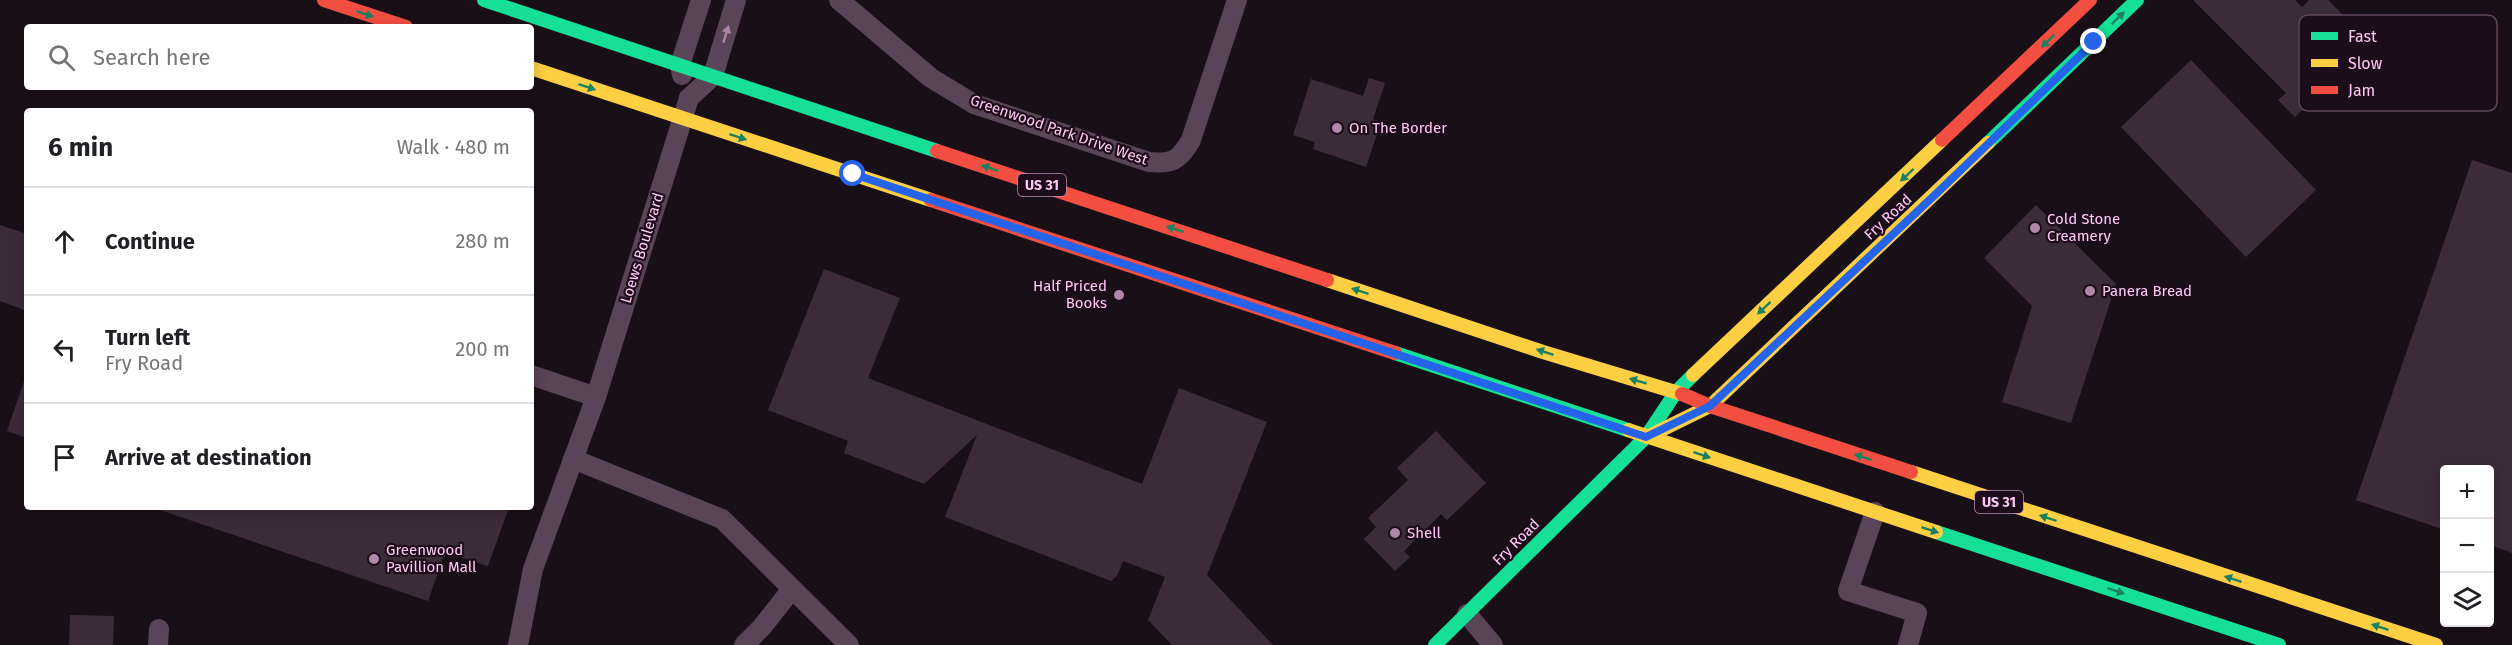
<!DOCTYPE html>
<meta charset="utf-8">
<style>
:root{--surface:#fff;--page:#f6f6f6;--text:#202124;--muted:#757577;--line:#e0e0e0}
body{margin:0;font-family:"Fira Sans",sans-serif;background:var(--page);color:var(--text)}
.controls{position:absolute;right:18px;bottom:18px;display:grid;overflow:hidden;border-radius:6px;box-shadow:0 3px 15px #0003}
.controls button{width:54px;height:54px;display:grid;place-items:center;padding:0;border:0;border-bottom:2px solid var(--line);background:var(--surface);color:var(--text);font:30px sans-serif}
.stop{position:absolute;width:18px;height:18px;margin:-14px;border:4px solid #2563eb;border-radius:50%;background:#fff}
.stop.end{background:#2563eb;border-color:#fff;box-shadow:0 2px 6px #0008}
.list{margin:0;padding:0;list-style:none}
h2{display:flex;justify-content:space-between;align-items:center;height:78px;margin:0;padding:0 24px;font-size:26px}
h2 small{font-size:20px;font-weight:400;color:var(--muted)}
.list li{display:grid;grid-template-columns:39px 1fr auto;gap:18px;align-items:center;box-sizing:border-box;height:108px;padding:0 24px;border-top:2px solid var(--line)}
.list b{display:block;font-size:22px;white-space:nowrap}
.list p{margin:0;font-size:20px;white-space:nowrap;color:var(--muted)}
.list em{font-size:20px;font-style:normal;color:var(--muted)}
.icon{flex:none;width:33px;height:33px;fill:none;stroke:currentColor;stroke-width:2;stroke-linecap:round;stroke-linejoin:round}
.map{position:relative;flex:none;width:2512px;height:645px;overflow:hidden}
.search{position:absolute;background:var(--surface);box-shadow:0 3px 15px #0003;left:24px;top:24px;width:510px;height:66px;display:flex;align-items:center;gap:15px;box-sizing:border-box;padding:0 21px;border-radius:6px;color:var(--muted);font-size:22px}
.panel{position:absolute;background:var(--surface);box-shadow:0 3px 15px #0003;left:24px;top:108px;width:510px;height:402px;border-radius:6px}
.map>svg:first-child{display:block}
</style>
<div class="map">
<svg width="2512" height="645" viewBox="0 0 2512 645">
<rect width="100%" height="100%" fill="#191017"/>
<g fill="#3c2c39">
<polygon points="2193,0 2295,0 2302,7 2309,0 2328,0 2370,42 2295,117 2278,100 2286,93"/>
<polygon points="2191,60 2316,190 2246,257 2121,127"/>
<polygon points="1369,78 1385,83 1373,119 1381,122 1366,167 1313,149 1315,142 1293,135 1311,79 1363,96"/>
<polygon points="2472,160 2512,173 2512,553 2490,545 2490,470 2445,470 2445,530 2356,500"/>
<polygon points="2036,205 2116,284 2071,423 2002,402 2032,306 1984,258"/>
<polygon points="0,225 27,234 27,311 0,301"/>
<polygon points="824,269 900,298 868,378 1142,484 1179,388 1267,422 1207,575 1273,645 1172,645 1148,620 1165,577 1123,561 1117,576 1111,581 945,517 977,435 924,484 844,453 848,441 768,410"/>
<polygon points="24,381 27,382 27,438 7,431"/>
<polygon points="1436,431 1486,483 1447,520 1441,514 1404,551 1410,557 1395,571 1364,539 1376,527 1368,518 1408,480 1397,468"/>
<polygon points="161,507 509,507 488,566 445,552 428,601 160,510"/>
<polygon points="70,615 114,616 113,645 69,645"/>
</g>
<g fill="none" stroke-linecap="round" stroke-linejoin="round">
<g stroke="#5a4458" stroke-width="20">
<path d="M839,0L931,78L974,104L1149,162C1172,164 1179,161 1191,140L1237,0"/>
<polyline points="682,75 680,65 701,0"/>
<polyline points="689,98 713,76 736,0"/>
<polyline points="531,375 596,397"/>
<polyline points="573,459 722,519 849,645"/>
<polyline points="1875,512 1848,591 1917,613 1908,645"/>
<polyline points="1467,614 1493,645"/>
<polyline points="158,645 159,629"/>
<polyline points="518,645 533,569 596,397 689,98"/>
<polyline points="744,645 762,627 792,589"/>
</g>
<g stroke="#16e098" stroke-width="14">
<polyline points="484,0 937,151"/>
<polyline points="1988,143 2137,0"/>
<polyline points="1395,353 1628,430"/>
<polyline points="1936,532 2279,645"/>
<polyline points="1435,645 1646,437 1676,392 1693,375"/>
</g>
<g stroke="#ffcf43" stroke-width="14">
<polyline points="531,68 931,200"/>
<polyline points="1327,280 1543,352 1682,394"/>
<polyline points="1693,375 1942,140"/>
<polyline points="1628,430 1936,532"/>
<polyline points="1647,437 1710,406 1988,143"/>
<polyline points="1911,472 2436,645"/>
</g>
<g stroke="#f24e42" stroke-width="14">
<polyline points="324,0 406,27"/>
<polyline points="1942,140 2090,0"/>
<polyline points="937,151 1327,280"/>
<polyline points="931,200 1395,353"/>
<polyline points="1682,394 1710,406 1911,472"/>
</g>
</g>
<defs><path id="oneway-solid" d="M-6-.8H1V-3.2L6.5 0L1 3.2V.8H-6Z" transform="scale(1.5)"/></defs>
<g fill="#19815f">
<use href="#oneway-solid" transform="translate(365 14) rotate(18)"/>
<use href="#oneway-solid" transform="translate(2118 18) rotate(-44)"/>
<use href="#oneway-solid" transform="translate(2048 41) rotate(136)"/>
<use href="#oneway-solid" transform="translate(587 87) rotate(18)"/>
<use href="#oneway-solid" transform="translate(738 137) rotate(18)"/>
<use href="#oneway-solid" transform="translate(990 168) rotate(-162)"/>
<use href="#oneway-solid" transform="translate(1907 175) rotate(137)"/>
<use href="#oneway-solid" transform="translate(1175 229) rotate(-162)"/>
<use href="#oneway-solid" transform="translate(1360 291) rotate(-162)"/>
<use href="#oneway-solid" transform="translate(1764 308) rotate(137)"/>
<use href="#oneway-solid" transform="translate(1545 352) rotate(-162)"/>
<use href="#oneway-solid" transform="translate(1638 381) rotate(-164)"/>
<use href="#oneway-solid" transform="translate(1702 455) rotate(18)"/>
<use href="#oneway-solid" transform="translate(1863 457) rotate(-162)"/>
<use href="#oneway-solid" transform="translate(2048 518) rotate(-162)"/>
<use href="#oneway-solid" transform="translate(1930 530) rotate(18)"/>
<use href="#oneway-solid" transform="translate(2233 579) rotate(-162)"/>
<use href="#oneway-solid" transform="translate(2116 591) rotate(18)"/>
<use href="#oneway-solid" transform="translate(2380 627) rotate(-162)"/>
</g>
<use fill="#ac86a8" href="#oneway-solid" transform="translate(726 34) rotate(-73)"/>
<g fill="none" stroke-linecap="round" stroke-linejoin="round">
<polyline stroke="#2563eb" stroke-width="8" points="853,174 1646,437 1710,406 1938,192 2094,42"/>
</g>
<g fill="#ae88a9" stroke="#1d0c1a" stroke-width="2">
<circle cx="1337" cy="128" r="6"/>
<circle cx="2035" cy="228" r="6"/>
<circle cx="2090" cy="291" r="6"/>
<circle cx="1119" cy="295" r="6"/>
<circle cx="1395" cy="533" r="6"/>
<circle cx="374" cy="559" r="6"/>
</g>
<g text-anchor="middle" stroke-width="4.5" stroke-linejoin="round" paint-order="stroke">
<g fill="#1d0c1a" stroke="#ba90b5" stroke-width="1.5">
<rect x="1018" y="174" width="48" height="22" rx="4.5"/>
<rect x="1975" y="491" width="48" height="22" rx="4.5"/>
</g>
<g font-size="14" font-weight="bold" fill="#fec9f7">
<text x="1042" y="190">US 31</text>
<text x="1999" y="507">US 31</text>
</g>
<g font-size="15" fill="#fec9f7" stroke="#1d0c1a" text-anchor="start">
<text x="1349" y="133">On The Border</text>
<text x="2047" y="224">Cold Stone<tspan x="2047" dy="17">Creamery</tspan></text>
<text x="1107" y="291" text-anchor="end">Half Priced<tspan x="1107" dy="17">Books</tspan></text>
<text x="2102" y="296">Panera Bread</text>
<text x="1407" y="538">Shell</text>
<text x="386" y="555">Greenwood<tspan x="386" dy="17">Pavillion Mall</tspan></text>
</g>
<g font-size="15" fill="#fec9f7" stroke="#1d0c1a">
<text transform="translate(1059 130) rotate(19)" y="5">Greenwood Park Drive West</text>
<text transform="translate(1888 217) rotate(-43)" y="5">Fry Road</text>
<text transform="translate(642 248) rotate(-73)" y="5">Loews Boulevard</text>
<text transform="translate(1516 542) rotate(-45)" y="5">Fry Road</text>
</g>
</g>
<rect x="2299" y="15" width="198" height="96" rx="9" fill="#1d0c1a" stroke="#60455c" stroke-width="1.5"/>
<rect x="2311" y="32" width="27" height="8" fill="#16e098"/>
<rect x="2311" y="59" width="27" height="8" fill="#ffcf43"/>
<rect x="2311" y="86" width="27" height="8" fill="#f24e42"/>
<g font-size="16" fill="#fec9f7">
<text x="2348" y="42">Fast</text>
<text x="2348" y="69">Slow</text>
<text x="2348" y="96">Jam</text>
</g>
</svg>
<div class="controls">
<button>+</button>
<button>−</button>
<button><svg class="icon" aria-label="layers" viewBox="0 0 24 24"><path d="M12 4l9 5-9 5-9-5zM3 14l9 5 9-5"/></svg></button>
</div>
<div class="stop" style="left:853px;top:174px"></div>
<div class="stop end" style="left:2094px;top:42px"></div>
<div class="search"><svg class="icon" aria-label="search" viewBox="0 0 24 24"><circle cx="10" cy="10" r="6"/><path d="M15 15l6 6"/></svg>Search here</div>
<section class="panel">
<h2>6 min<small>Walk · 480 m</small></h2>
<ul class="list">
<li><svg class="icon" aria-label="ahead" viewBox="0 0 24 24"><path d="M12 20V5M6 11l6-6 6 6"/></svg><div><b>Continue</b></div><em>280 m</em></li>
<li><svg class="icon" aria-label="left" viewBox="0 0 24 24"><path d="M17 20v-9H6M10 6l-5 5 5 5"/></svg><div><b>Turn left</b><p>Fry Road</p></div><em>200 m</em></li>
<li><svg class="icon" aria-label="arrive" viewBox="0 0 24 24"><path d="M6 21V4h12l-3 4 3 4H6"/></svg><div><b>Arrive at destination</b></div></li>
</ul>
</section>
</div>
